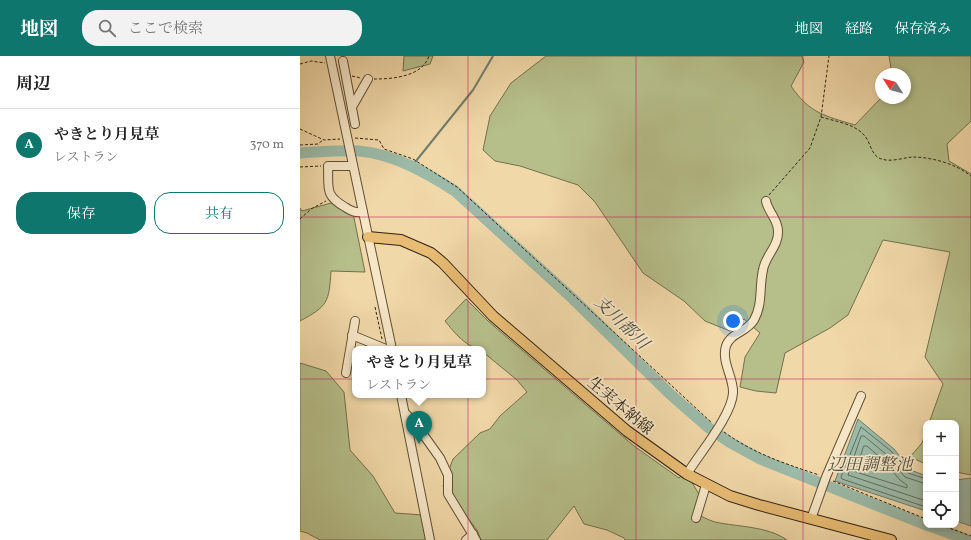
<!DOCTYPE html>
<html lang="ja">
<meta charset="utf-8">
<style>
:root{--surface:#fff;--page:#f2f2f2;--text:#222;--muted:#767676;--line:#e0e0e0;--accent:#0f766e}
body{margin:0;font-family:Vollkorn,"Noto Serif JP",serif;background:var(--page);color:var(--text)}
.controls{position:absolute;right:12px;bottom:12px;display:grid;overflow:hidden;border-radius:8px;box-shadow:0 2px 6px #0003}
.controls button{width:36px;height:36px;display:grid;place-items:center;padding:0;border:0;border-bottom:1px solid var(--line);background:var(--surface);color:var(--text);font:20px sans-serif}
.compass{position:absolute;left:575px;top:12px;width:36px;height:36px;border-radius:50%;background:var(--surface);box-shadow:0 2px 6px #0003;rotate:306deg}
.you{position:absolute;left:433px;top:265px;width:14px;height:14px;margin:-10px;border:3px solid #fff;border-radius:50%;background:#1a73e8;box-shadow:0 0 0 6px #1a73e833}
.badge{display:grid;place-items:center;width:26px;height:26px;border-radius:50%;background:var(--accent);color:#fff;font-size:13px;font-weight:700}
.pin{position:absolute;translate:-50% -33px;filter:drop-shadow(0 1px 2px #0008)}
.pin::after{content:'';position:absolute;top:21px;width:14px;height:12px;background:inherit;clip-path:polygon(0 0,100% 0,50% 100%)}
.popup{position:absolute;left:52px;top:290px;width:134px;height:52px;box-sizing:border-box;display:grid;place-content:center;border-radius:8px;background:var(--surface);filter:drop-shadow(0 1px 3px #0005);font-size:13px;white-space:nowrap;color:var(--muted)}
.popup b{font-size:15px;color:var(--text)}
.popup::after{content:'';position:absolute;left:50%;top:100%;margin-left:-8px;border:8px solid transparent;border-top-color:var(--surface)}
.list{margin:0;padding:0;list-style:none}
h2{display:flex;justify-content:space-between;align-items:center;height:52px;margin:0;padding:0 16px;font-size:17px}
h2 small{font-size:13px;font-weight:400;color:var(--muted)}
.list li{display:grid;grid-template-columns:26px 1fr auto;gap:12px;align-items:center;box-sizing:border-box;height:72px;padding:0 16px;border-top:1px solid var(--line)}
.list b{display:block;font-size:15px;white-space:nowrap}
.list p{margin:0;font-size:13px;white-space:nowrap;color:var(--muted)}
.list em{font-size:13px;font-style:normal;color:var(--muted)}
.actions{display:flex;gap:8px;padding:12px 16px}
.actions a{flex:1;padding:9px 0;border:1px solid var(--accent);border-radius:16px;text-align:center;font-size:14px;color:var(--accent)}
.actions .main{background:var(--accent);color:#fff}
.icon{flex:none;width:22px;height:22px;fill:none;stroke:currentColor;stroke-width:2;stroke-linecap:round;stroke-linejoin:round}
.map{position:relative;flex:none;width:671px;height:484px;overflow:hidden}
header{display:flex;align-items:center;gap:24px;box-sizing:border-box;height:56px;padding:0 20px;background:var(--accent);color:#fff}
header strong{font-size:19px}
nav{display:flex;gap:22px;margin-inline-start:auto;font-size:14px}
.search{width:280px;height:36px;background:var(--page);display:flex;align-items:center;gap:10px;box-sizing:border-box;padding:0 14px;border-radius:16px;color:var(--muted);font-size:15px}
main{display:flex}
aside{flex:1;background:var(--surface)}
.map>svg:first-child{display:block}
</style>
<header>
<strong>地図</strong>
<div class="search"><svg class="icon" aria-label="search" viewBox="0 0 24 24"><circle cx="10" cy="10" r="6"/><path d="M15 15l6 6"/></svg>ここで検索</div>
<nav><a>地図</a><a>経路</a><a>保存済み</a></nav>
</header>
<main>
<aside>
<h2>周辺<small></small></h2>
<ul class="list">
<li><span class="badge">A</span><div><b>やきとり月見草</b><p>レストラン</p></div><em>370 m</em></li>
</ul>
<div class="actions"><a class="main">保存</a><a>共有</a></div>
</aside>
<div class="map">
<svg width="671" height="484" viewBox="0 0 671 484">
<rect width="100%" height="100%" fill="#f1d8a8"/>
<filter id="stains"><feTurbulence type="fractalNoise" baseFrequency=".005" numOctaves="4"/><feColorMatrix values="0 0 0 0 .2 0 0 0 0 .09 0 0 0 0 .02 0 0 0 .5 -.17"/></filter>
<radialGradient id="worn" r=".72"><stop offset=".6" stop-color="#630" stop-opacity="0"/><stop offset="1" stop-color="#630" stop-opacity=".3"/></radialGradient>
<g fill="#b6bf8a" stroke="#72704e">
<polygon points="104,0 133,0 130,8 103,15"/>
<path d="M246,0H502L504,6L491,30C509,57 525,60 555,69L581,42H605V18H592L589,0H671V65L647,88L649,105L671,118V419L656,416V367H629L643,328L625,301L650,196L583,184L548,259L530,272L485,297L476,337L456,335L440,331L445,301L460,277L444,263L430,275L405,265L384,245L343,217L295,146L278,129L220,110L195,105L183,94L190,60L211,27Z"/>
<path d="M42,144L52,152L65,216L31,215C29,246 28,250 0,265V152L2,155Z"/>
<path d="M166,243L188,265L334,390L379,422L381,420L391,425L399,438L395,457C401,460 408,464 415,466C438,471 467,470 487,484H325L324,482L307,474L284,468L274,450L247,484H181L177,474L143,430L153,403L180,377L190,373L200,360L227,336L217,324L183,296V293C167,293 154,276 145,265Z"/>
<polygon points="0,307 26,315 44,336 50,394 73,420 95,457 123,459 127,484 20,484 7,477 0,475"/>
<polygon points="626,376 626,408 610,401 622,387"/>
</g>
<g fill="#9bbaa8" stroke="#707d6c">
<polygon points="558,363 594,393 611,414 626,420 626,455 535,425"/>
<polygon points="671,422 671,470 656,465 656,424"/>
</g>
<g fill="none" stroke-linecap="round" stroke-linejoin="round">
<g stroke="#656e5e" stroke-width="1">
<polygon points="564,390 567,390 582,403 600,424 607,429 607,432 556,416"/>
<polyline points="626,423 608,417 591,395 561,371 541,421 542,423 626,451"/>
<polyline points="626,428 605,421 587,399 564,380 561,380 548,419 626,445"/>
</g>
<polyline stroke="#707d6c" stroke-width="2" points="112,110 173,34 193,0"/>
<g stroke="#9bbaa8" stroke-width="11">
<path d="M0,97C20,96 39,94 59,95C94,98 127,117 155,135L272,242L370,338L409,372L429,386L460,403L626,469"/>
<polyline points="627,469 668,484"/>
</g>
<defs>
<g id="minor">
<polyline points="30,0 92,293"/>
<polyline points="43,5 55,68"/>
<polyline points="52,51 68,23"/>
<path d="M53,110H28C29,132 24,139 45,151C51,155 55,157 63,156"/>
<polyline points="52,279 86,293"/>
<polyline points="46,317 55,265"/>
<polyline points="101,339 130,484"/>
<polyline points="105,357 115,367 140,402 148,419 148,438 176,484"/>
<path d="M387,418C399,398 432,359 433,337C434,322 421,306 426,290C430,277 447,276 454,264C463,248 459,231 463,214C465,200 479,190 478,175C478,163 468,156 466,145"/>
<polyline points="396,462 406,429"/>
<polyline points="511,463 526,421 561,340"/>
<polyline points="166,484 173,478"/>
</g>
<polyline id="major" points="68,181 101,184 131,197 143,207 193,260 327,375 387,418 430,440 459,449 591,484"/>
</defs>
<use href="#minor" stroke="#605038" stroke-width="10"/>
<use href="#major" stroke="#2f2213" stroke-width="12"/>
<g stroke="#2f2213" stroke-width="1" stroke-dasharray="3 2" stroke-linecap="butt">
<polyline points="0,8 11,5 25,7"/>
<polyline points="52,20 61,22"/>
<path d="M74,23C92,23 122,21 129,0"/>
<path d="M521,61C534,65 555,68 564,79C570,85 571,98 579,102C589,107 602,102 612,101C632,101 656,108 671,120"/>
<polyline points="0,73 24,84 40,83"/>
<polyline points="55,82 79,84 84,93 113,103 157,131 412,367"/>
<polyline points="0,89 18,88 23,84"/>
<polyline points="0,111 21,110"/>
<polyline points="469,139 510,92 521,61 529,0"/>
<polyline points="0,163 11,153 26,145"/>
<polyline points="75,251 82,283"/>
<path d="M424,376C455,398 483,407 519,419"/>
<polyline points="533,425 626,463"/>
<polyline points="641,469 671,480"/>
</g>
<use href="#minor" stroke="#f6e6c6" stroke-width="8"/>
<use href="#major" stroke="#e8bc74" stroke-width="10"/>
</g>
<path fill="none" stroke="#c2185b" stroke-width="1" stroke-opacity="0.55" d="M168,0V484M336,0V484M503,0V484M0,161H671M0,323H671"/>
<g text-anchor="middle" stroke-width="3.5" stroke-linejoin="round" paint-order="stroke">
<g font-size="16" fill="#2f2213" stroke="#f6e6c6">
<text transform="translate(321 349) rotate(40)" y="6">生実本納線</text>
</g>
<g font-size="17" font-style="italic" fill="#4f5040" stroke="#f6e6c6">
<text transform="translate(322 266) rotate(44)" y="6">支川都川</text>
<text x="570" y="414">辺田調整池</text>
</g>
</g>
<rect width="100%" height="100%" filter="url(#stains)"/>
<rect width="100%" height="100%" fill="url(#worn)"/>
</svg>
<div class="controls">
<button>+</button>
<button>−</button>
<button><svg class="icon" aria-label="locate" viewBox="0 0 24 24"><circle cx="12" cy="12" r="6"/><path d="M12 2v4M12 18v4M2 12h4M18 12h4"/></svg></button>
</div>
<svg class="compass" viewBox="-18 -18 36 36"><path d="M0-13l5 13h-10z" fill="#e53935"/><path d="M0 13l5-13h-10z" fill="#767676"/></svg>
<div class="you"></div>
<div class="pin badge" style="left:119px;top:388px">A</div>
<div class="popup"><b>やきとり月見草</b>レストラン</div>
</div>
</main>
